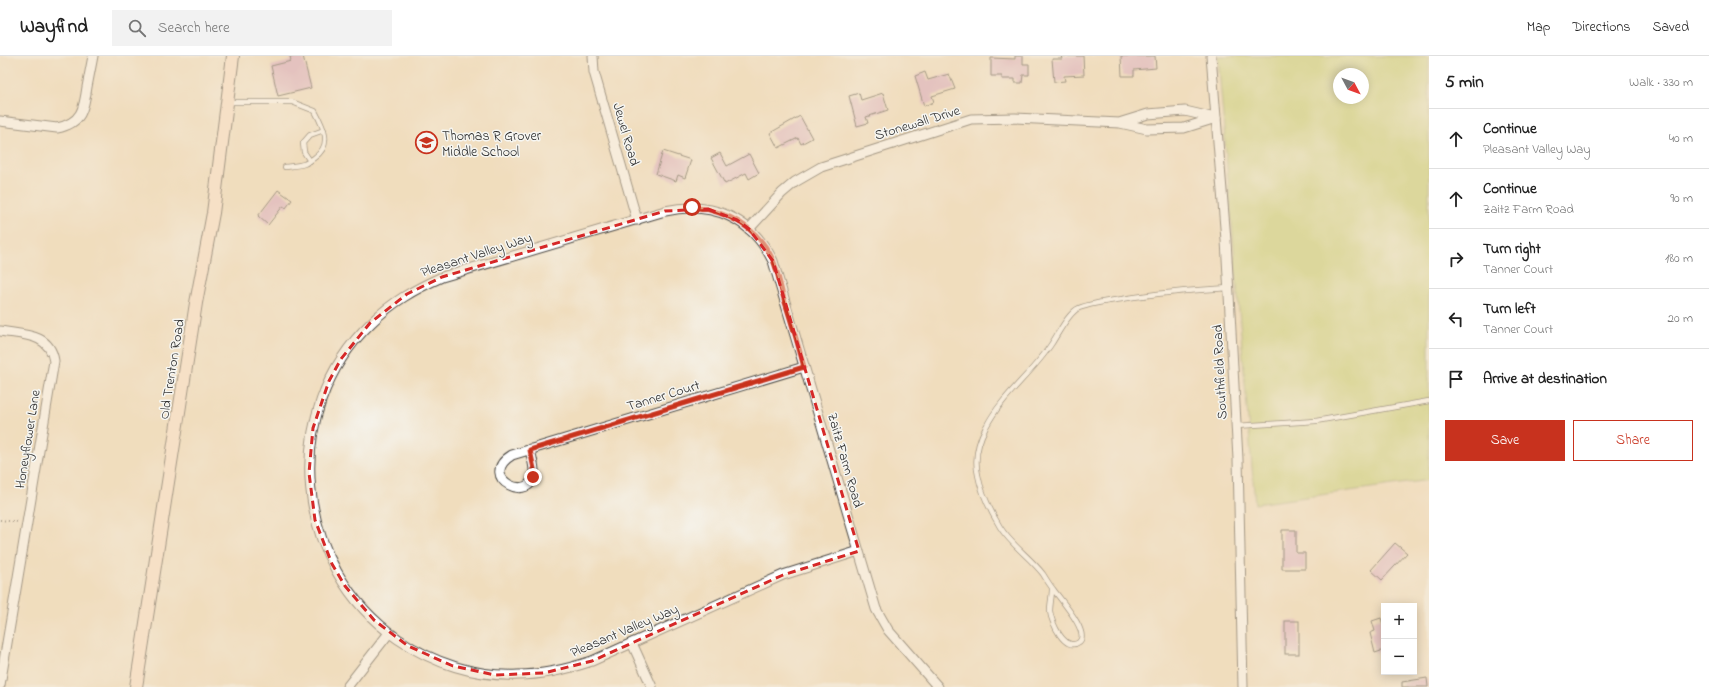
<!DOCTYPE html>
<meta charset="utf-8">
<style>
:root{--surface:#fff;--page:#f2f2f2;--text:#222;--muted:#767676;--line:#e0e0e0;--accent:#c8321e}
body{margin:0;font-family:"Indie Flower",sans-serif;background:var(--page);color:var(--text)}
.controls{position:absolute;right:12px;bottom:12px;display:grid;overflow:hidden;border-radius:0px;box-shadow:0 2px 10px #0003}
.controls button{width:36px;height:36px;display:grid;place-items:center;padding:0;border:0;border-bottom:1px solid var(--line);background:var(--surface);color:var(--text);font:20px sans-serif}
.compass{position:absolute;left:1333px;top:12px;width:36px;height:36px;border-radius:50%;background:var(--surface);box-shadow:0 2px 10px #0003;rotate:131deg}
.stop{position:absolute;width:12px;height:12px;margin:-9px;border:3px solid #c8321e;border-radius:50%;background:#fff}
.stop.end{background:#c8321e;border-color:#fff;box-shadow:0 1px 4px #0008}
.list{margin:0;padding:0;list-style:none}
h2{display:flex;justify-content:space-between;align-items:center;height:52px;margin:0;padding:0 16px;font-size:17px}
h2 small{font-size:13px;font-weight:400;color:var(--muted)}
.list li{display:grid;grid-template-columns:26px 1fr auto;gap:12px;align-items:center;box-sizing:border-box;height:60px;padding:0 16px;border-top:1px solid var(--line)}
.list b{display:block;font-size:15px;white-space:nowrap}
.list p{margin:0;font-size:13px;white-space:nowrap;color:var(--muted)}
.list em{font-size:13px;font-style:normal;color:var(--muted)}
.actions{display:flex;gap:8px;padding:12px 16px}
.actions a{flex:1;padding:9px 0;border:1px solid var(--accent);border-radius:0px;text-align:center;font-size:14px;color:var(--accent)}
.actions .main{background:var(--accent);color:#fff}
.icon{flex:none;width:22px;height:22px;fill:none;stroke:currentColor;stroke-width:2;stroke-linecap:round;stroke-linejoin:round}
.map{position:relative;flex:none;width:1429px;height:631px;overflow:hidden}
header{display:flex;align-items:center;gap:24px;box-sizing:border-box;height:56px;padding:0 20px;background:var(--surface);border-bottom:1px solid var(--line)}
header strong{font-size:19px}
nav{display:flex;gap:22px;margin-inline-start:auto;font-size:14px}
.search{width:280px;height:36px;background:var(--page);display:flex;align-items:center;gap:10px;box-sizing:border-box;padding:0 14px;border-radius:0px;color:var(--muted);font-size:15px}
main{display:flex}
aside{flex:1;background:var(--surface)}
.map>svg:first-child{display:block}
</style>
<header>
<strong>Wayfind</strong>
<div class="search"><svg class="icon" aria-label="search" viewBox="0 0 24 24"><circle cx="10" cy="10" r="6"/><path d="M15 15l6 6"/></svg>Search here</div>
<nav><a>Map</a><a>Directions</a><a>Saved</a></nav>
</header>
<main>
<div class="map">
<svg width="1429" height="631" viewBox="0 0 1429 631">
<rect width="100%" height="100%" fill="#f6f6f2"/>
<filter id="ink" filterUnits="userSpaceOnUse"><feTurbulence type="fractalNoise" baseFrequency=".025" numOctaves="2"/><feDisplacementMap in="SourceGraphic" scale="8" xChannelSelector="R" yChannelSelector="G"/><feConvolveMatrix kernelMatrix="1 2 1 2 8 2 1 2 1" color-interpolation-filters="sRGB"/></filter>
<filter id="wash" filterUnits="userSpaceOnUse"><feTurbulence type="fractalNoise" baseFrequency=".012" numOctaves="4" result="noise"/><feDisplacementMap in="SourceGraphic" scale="16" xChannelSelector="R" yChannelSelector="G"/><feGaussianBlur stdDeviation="0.9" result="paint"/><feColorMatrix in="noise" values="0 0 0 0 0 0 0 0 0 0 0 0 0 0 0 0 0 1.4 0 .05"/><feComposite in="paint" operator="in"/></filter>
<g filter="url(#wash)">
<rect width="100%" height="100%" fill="#f0ddbd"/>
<path fill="#c4d173" stroke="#787e4f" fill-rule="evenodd" d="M1218,0H1429V424L1255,448ZM1339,18H1363V42H1339Z"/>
<g id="blocks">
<g fill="#d5a2c0">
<polygon points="290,0 303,0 311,32 278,40 271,10 291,5"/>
<polygon points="1015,0 1023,0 1023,8 1029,8 1029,19 1023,19 1022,27 1015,27 1015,23 1002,23 1002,20 991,20 991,2 1015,3"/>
<polygon points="1061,0 1083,0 1084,19 1064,20 1065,25 1054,26 1052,3 1062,3"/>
<polygon points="1121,0 1155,0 1156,12 1134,14 1134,20 1122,20"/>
<polygon points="925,16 928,24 949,18 955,33 932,40 934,46 924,50 915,20"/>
<polygon points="859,37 861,44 883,37 888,54 866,61 868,67 857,70 849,40"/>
<polygon points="800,60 812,82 801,88 798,82 778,92 770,77"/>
<polygon points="663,95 691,104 685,122 678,119 676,125 656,118"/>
<polygon points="720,97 727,110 749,98 759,117 749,123 746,117 725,128 711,102"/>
<polygon points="278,134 292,144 286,152 283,150 268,169 258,160"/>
<polygon points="1282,474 1296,474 1296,497 1305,497 1305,513 1282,513"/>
<polygon points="1395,487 1407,497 1382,524 1371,514"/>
<polygon points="1381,562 1384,572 1384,594 1375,597 1370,577 1375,575 1372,565"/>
<rect x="1285" y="565" width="14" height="33"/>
<polygon points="1427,622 1428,631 1402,631 1402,626"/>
</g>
</g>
</g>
<g filter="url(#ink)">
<use href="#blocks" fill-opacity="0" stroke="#494641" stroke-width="1"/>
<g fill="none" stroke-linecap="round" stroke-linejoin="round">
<defs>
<g id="service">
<path d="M227,46H292L315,55C324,72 333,89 314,102C311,104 307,107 304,108C298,110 291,110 285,111"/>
<polyline points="310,105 304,96 303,87 310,79 324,74"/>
<polyline points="1236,370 1316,365 1429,345"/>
<path d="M1052,533C1052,540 1050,548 1050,555C1051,566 1065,597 1079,586C1091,577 1059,542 1053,533C1049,528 1046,523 1043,518C1030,501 1011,489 1000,471C991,456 981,436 978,419C974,402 978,386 986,371C1002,339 1033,317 1052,287C1058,278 1069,256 1079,252C1092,247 1108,245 1122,243C1158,237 1192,234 1229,232"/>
</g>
<g id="minor">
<polyline points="593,0 594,16 637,164"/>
<polyline points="1211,0 1226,184 1238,403 1243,631"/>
<path d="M0,65L57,72C82,67 84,53 87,31C89,21 91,10 93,0"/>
<polyline points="1122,66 1148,58 1185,55 1215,62"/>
<polyline points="749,173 782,137 795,126 821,111 971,63 1015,62 1120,67 1147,73 1184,72 1216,62"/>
<path d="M0,275C23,279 50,277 54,305L0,629"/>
<path d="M530,393C531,400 534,408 534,415C534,450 475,422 512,399L804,311"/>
<path d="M859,495L783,519L592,605C568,613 544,619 518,619C476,621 433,607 398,583C294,511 278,356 371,267C392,246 415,233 442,221L665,155C712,145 751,161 773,205L876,553L888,574L938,631"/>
<polyline points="632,587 652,631"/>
<polyline points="347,631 389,577"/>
</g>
<polyline id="secondary" points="136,631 196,247 213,157 233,0"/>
</defs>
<use href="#service" stroke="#494641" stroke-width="6"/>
<use href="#minor" stroke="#494641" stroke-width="11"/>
<use href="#secondary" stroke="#494641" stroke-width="14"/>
<polyline stroke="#494641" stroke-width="2" stroke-dasharray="1 3" stroke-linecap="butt" points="0,464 18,466"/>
<use href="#service" stroke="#fff" stroke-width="4.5"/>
<use href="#minor" stroke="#fff" stroke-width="9"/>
<use href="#secondary" stroke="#fde4d1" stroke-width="12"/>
</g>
</g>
<g fill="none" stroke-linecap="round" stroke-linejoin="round" filter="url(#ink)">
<path stroke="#c8321e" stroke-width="5" d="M533,421L534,413L530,394L804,311C798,288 791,265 784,243C780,230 778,216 773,204C758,171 727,155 692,151"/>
</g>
<path d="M0 0H1429V631H0ZM708,153L737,164L749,173L773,205L859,495L783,519L592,605L544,617L495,619L453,610L408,590L374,564L345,530L332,508L315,464L309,417L313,372L329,325L341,303L370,267L407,238L442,221L665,155Z" fill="#f0ddbd" fill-opacity=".55" fill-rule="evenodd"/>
<path fill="none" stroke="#d62828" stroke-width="3" stroke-dasharray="8 5" stroke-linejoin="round" d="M708,153L737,164L749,173L773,205L859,495L783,519L592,605L544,617L495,619L453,610L408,590L374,564L345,530L332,508L315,464L309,417L313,372L329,325L341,303L370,267L407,238L442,221L665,155Z"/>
<defs>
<symbol id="school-ring" viewBox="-11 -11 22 22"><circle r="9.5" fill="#f6f6f2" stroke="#c8321e" stroke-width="1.5"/><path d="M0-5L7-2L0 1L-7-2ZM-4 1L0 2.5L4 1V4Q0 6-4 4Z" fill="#c8321e"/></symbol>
</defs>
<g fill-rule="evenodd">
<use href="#school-ring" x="414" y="74" width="25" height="25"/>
</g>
<g text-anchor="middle" stroke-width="3" stroke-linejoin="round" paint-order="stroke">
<g font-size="14" fill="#2b2b2b" stroke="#f6f6f2">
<text transform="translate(917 66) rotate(-17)" y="5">Stonewall Drive</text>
<text transform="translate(627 78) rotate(74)" y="5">Jewel Road</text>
<text transform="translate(476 198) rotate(-18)" y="5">Pleasant Valley Way</text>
<text transform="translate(171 313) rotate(-81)" y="5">Old Trenton Road</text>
<text transform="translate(1219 316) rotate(-93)" y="5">Southfield Road</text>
<text transform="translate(663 339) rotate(-17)" y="5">Tanner Court</text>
<text transform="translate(27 383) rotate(-81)" y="5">Honeyflower Lane</text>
<text transform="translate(846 404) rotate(74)" y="5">Zaitz Farm Road</text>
<text transform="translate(624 574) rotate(-23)" y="5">Pleasant Valley Way</text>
</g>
<g font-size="14" fill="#2b2b2b" stroke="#f6f6f2" text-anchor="start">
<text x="442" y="84">Thomas R Grover<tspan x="442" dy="16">Middle School</tspan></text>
</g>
</g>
</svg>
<div class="controls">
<button>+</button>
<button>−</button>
</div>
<svg class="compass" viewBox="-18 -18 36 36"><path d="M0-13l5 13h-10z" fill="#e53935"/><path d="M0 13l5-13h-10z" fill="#767676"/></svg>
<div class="stop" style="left:692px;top:151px"></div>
<div class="stop end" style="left:533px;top:421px"></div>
</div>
<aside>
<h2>5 min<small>Walk · 330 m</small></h2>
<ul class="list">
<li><svg class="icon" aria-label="ahead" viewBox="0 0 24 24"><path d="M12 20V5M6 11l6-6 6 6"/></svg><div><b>Continue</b><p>Pleasant Valley Way</p></div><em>40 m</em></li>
<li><svg class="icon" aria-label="ahead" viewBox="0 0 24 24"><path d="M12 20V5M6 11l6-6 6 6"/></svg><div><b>Continue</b><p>Zaitz Farm Road</p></div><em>90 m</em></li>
<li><svg class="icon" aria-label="right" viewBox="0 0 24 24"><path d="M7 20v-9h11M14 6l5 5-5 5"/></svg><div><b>Turn right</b><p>Tanner Court</p></div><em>180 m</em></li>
<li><svg class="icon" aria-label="left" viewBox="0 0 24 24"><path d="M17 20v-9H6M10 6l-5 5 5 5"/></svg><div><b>Turn left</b><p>Tanner Court</p></div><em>20 m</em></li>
<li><svg class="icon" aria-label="arrive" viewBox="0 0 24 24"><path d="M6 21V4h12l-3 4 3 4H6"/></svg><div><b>Arrive at destination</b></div></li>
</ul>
<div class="actions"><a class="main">Save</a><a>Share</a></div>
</aside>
</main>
